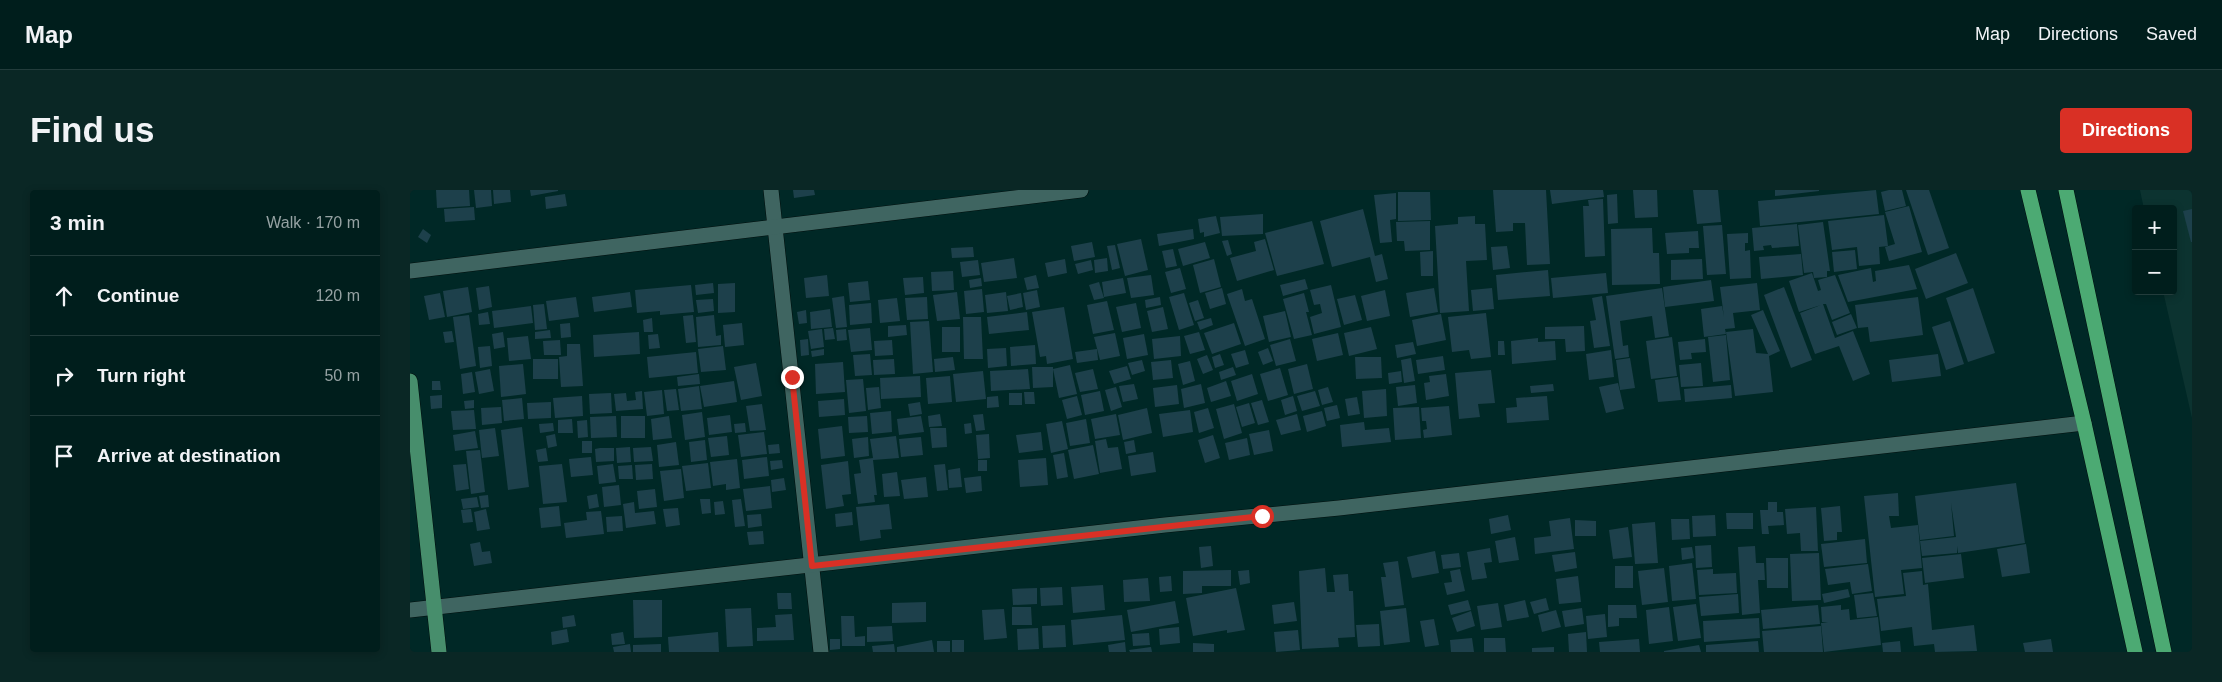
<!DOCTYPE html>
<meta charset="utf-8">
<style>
:root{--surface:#001e1c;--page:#0a2725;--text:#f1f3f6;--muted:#95a2a3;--line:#223c3b;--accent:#d93025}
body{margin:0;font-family:Arial,sans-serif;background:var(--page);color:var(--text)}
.controls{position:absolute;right:15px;top:15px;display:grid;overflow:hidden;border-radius:5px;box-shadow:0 2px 8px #0003}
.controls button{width:45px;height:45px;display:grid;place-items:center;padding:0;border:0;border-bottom:1px solid var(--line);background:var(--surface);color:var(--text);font:25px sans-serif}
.stop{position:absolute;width:15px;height:15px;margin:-11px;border:4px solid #d93025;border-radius:50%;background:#fff}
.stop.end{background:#d93025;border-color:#fff;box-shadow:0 1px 5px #0008}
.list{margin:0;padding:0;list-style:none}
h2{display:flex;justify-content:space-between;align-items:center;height:65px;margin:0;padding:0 20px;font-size:21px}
h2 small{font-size:16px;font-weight:400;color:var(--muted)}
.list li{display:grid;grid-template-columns:32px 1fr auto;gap:15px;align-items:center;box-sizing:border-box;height:80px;padding:0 20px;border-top:1px solid var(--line)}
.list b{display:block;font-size:19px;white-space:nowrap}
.list em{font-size:16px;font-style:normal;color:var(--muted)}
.icon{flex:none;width:28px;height:28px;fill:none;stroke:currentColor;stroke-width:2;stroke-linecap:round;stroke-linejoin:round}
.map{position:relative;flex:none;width:1782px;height:462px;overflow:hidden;border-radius:5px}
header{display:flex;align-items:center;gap:30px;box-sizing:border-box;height:70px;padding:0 25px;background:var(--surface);border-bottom:1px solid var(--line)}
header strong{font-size:24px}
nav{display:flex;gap:28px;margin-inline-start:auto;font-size:18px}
.intro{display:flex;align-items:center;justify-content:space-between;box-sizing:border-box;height:120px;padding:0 30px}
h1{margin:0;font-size:35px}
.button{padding:12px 22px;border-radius:5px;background:var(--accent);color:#fff;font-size:18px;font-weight:700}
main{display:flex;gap:30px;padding:0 30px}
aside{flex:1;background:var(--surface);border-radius:5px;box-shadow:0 2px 8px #0003}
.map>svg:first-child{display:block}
</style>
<header>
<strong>Map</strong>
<nav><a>Map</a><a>Directions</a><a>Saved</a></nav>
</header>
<div class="intro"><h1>Find us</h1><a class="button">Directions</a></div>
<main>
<aside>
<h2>3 min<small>Walk · 170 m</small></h2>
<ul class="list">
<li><svg class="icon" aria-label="ahead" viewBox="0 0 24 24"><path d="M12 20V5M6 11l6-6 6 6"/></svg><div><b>Continue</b></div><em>120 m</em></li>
<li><svg class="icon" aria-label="right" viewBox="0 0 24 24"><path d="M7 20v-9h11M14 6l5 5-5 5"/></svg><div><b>Turn right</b></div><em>50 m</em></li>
<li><svg class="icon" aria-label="arrive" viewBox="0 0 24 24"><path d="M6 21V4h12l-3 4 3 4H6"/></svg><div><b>Arrive at destination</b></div></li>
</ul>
</aside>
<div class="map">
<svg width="1782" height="462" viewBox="0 0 1782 462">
<rect width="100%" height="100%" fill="#002826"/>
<polygon fill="#0c3330" points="1730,0 1782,0 1782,228 1753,101 1763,101 1763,19 1734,19"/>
<g fill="#1d404b">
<polygon points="26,0 59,0 60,16 27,18"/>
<polygon points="64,0 81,0 82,16 66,18"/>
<polygon points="83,0 100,0 101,12 84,14"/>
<polygon points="120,0 148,0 148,1 121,6"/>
<polygon points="383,0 404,0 405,5 384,8"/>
<polygon points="1083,0 1136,0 1140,74 1117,75 1115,33 1103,33 1103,41 1086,42"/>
<polygon points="1140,0 1193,0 1194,7 1142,14"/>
<polygon points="1223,0 1247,0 1248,27 1225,28"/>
<polygon points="1283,0 1308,0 1311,32 1287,34"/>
<polygon points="1365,0 1409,0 1409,1 1365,6"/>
<polygon points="1466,0 1469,24 1350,36 1348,11"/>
<polygon points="1479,0 1492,0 1496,16 1475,21 1471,2"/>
<polygon points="1496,0 1519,0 1539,58 1518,65"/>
<polygon points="988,2 1020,2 1021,30 988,31"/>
<polygon points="986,3 986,29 980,30 982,52 970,53 964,5"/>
<polygon points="155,4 157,16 136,19 135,7"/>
<polygon points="1207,4 1208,33 1198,34 1197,5"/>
<polygon points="1193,9 1195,66 1175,67 1173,16 1179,16 1178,10"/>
<polygon points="1499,16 1512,62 1479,71 1475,57 1485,54 1475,22"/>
<polygon points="64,17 65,30 35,32 34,19"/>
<polygon points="953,19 965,66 972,64 978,89 966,92 960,67 922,77 910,31"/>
<polygon points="1782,19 1782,52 1781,52 1773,21"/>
<polygon points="853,24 853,44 812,46 810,27"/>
<polygon points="1474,25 1478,56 1469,57 1470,74 1449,76 1447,57 1422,60 1418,31"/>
<polygon points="806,26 810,43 794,47 794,42 790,43 788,29"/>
<polygon points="1065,26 1065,34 1075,34 1077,70 1056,71 1059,121 1030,123 1025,36 1048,34 1048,27"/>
<polygon points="902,31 914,74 867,86 855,43"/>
<polygon points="1020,31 1020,60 995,61 994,51 987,51 986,32"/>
<polygon points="1413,32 1420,81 1417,81 1417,87 1404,88 1403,82 1394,83 1388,35"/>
<polygon points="1387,34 1389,56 1362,58 1361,55 1353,56 1354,60 1344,61 1342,38"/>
<polygon points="1312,35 1316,84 1297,85 1293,36"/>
<polygon points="1242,38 1243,63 1249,63 1250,94 1202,95 1201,39"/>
<polygon points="13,39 21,45 17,53 8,47"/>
<polygon points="783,39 784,49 749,56 747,44"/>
<polygon points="1288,41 1289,58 1279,58 1279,63 1257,64 1255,43"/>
<polygon points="1338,43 1338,53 1335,53 1335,61 1340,60 1341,88 1320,89 1317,44"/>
<polygon points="731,49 738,80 715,86 707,54"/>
<polygon points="855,49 864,80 827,91 820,68 846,61 844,52"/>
<polygon points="818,50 822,64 817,66 812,51"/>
<polygon points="682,52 685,67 664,71 661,56"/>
<polygon points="795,52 800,68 773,76 768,59"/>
<polygon points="705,55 710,78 702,80 697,56"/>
<polygon points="1097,56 1100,78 1083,80 1081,57"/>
<polygon points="563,57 564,67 542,68 541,58"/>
<polygon points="763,59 767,76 756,78 752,61"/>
<polygon points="1445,60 1447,79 1424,82 1422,62"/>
<polygon points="1023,61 1023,86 1011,86 1010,62"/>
<polygon points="1546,63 1558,93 1516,109 1505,79"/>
<polygon points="1391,64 1393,85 1351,89 1349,67"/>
<polygon points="604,68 607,88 574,92 571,73"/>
<polygon points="697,68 698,81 685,83 684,70"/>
<polygon points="655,69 657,83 638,87 635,73"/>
<polygon points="804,69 811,97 790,103 783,75"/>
<polygon points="1292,69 1293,89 1261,90 1261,70"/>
<polygon points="568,70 570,85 552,87 550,72"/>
<polygon points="681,70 683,80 668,84 665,74"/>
<polygon points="1499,75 1507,99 1438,112 1428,85 1461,78 1463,92 1466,91 1465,81"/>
<polygon points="770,78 776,99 761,103 755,82"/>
<polygon points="1138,80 1140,106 1088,110 1086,85"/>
<polygon points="543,81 544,100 522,101 521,82"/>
<polygon points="1196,83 1198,103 1143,108 1141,88"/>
<polygon points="1402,83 1408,101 1411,100 1408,90 1425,85 1440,123 1422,130 1416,114 1413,114 1425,148 1443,141 1460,184 1443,191 1429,156 1405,164 1390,123 1411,115 1389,122 1379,91"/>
<polygon points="417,85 419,106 396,108 394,88"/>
<polygon points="626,85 629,98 617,100 614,88"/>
<polygon points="741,85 744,105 721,108 717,88"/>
<polygon points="513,87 514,103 495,105 493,88"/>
<polygon points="571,88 572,96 560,98 559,90"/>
<polygon points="713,88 716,103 694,107 692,92"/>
<polygon points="895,89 898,99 873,106 870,95"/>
<polygon points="1301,90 1304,111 1255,117 1253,97"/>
<polygon points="458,91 460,110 440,112 438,93"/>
<polygon points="689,92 694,108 684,110 679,95"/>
<polygon points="303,93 304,103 286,105 285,95"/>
<polygon points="325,93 325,122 308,123 308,94"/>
<polygon points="1347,93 1350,120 1323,123 1325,138 1315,139 1316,144 1294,147 1291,119 1312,116 1314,127 1310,97"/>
<polygon points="281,95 284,122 250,125 250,121 227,123 225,100"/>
<polygon points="921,95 931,137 904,144 900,127 912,123 910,114 904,115 900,100"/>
<polygon points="79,96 82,117 69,120 66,98"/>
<polygon points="58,97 62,122 37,127 33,101"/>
<polygon points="1374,97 1402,170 1381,178 1354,105"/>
<polygon points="812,98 816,114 800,119 795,103"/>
<polygon points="1024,98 1028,122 1000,127 996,103"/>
<polygon points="1082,98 1084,119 1063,121 1061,100"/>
<polygon points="1252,98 1259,146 1245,148 1242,126 1210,131 1213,156 1218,155 1219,167 1205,169 1196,106"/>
<polygon points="1563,98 1585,163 1558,172 1536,108"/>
<polygon points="572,99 574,122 556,124 554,101"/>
<polygon points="832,99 835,111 842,109 855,149 835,156 817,104"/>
<polygon points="627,100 630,117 616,120 613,103"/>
<polygon points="975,100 980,126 957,131 951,106"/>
<polygon points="220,102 222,117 184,122 182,107"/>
<polygon points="547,102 550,129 527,131 523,105"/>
<polygon points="596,102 598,121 577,123 575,105"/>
<polygon points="30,103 35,127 19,130 14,106"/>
<polygon points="611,103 613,117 600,120 597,106"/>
<polygon points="774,103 784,135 769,140 759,107"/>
<polygon points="894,103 899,122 896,122 902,145 884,149 873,109"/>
<polygon points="945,105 952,130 934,135 927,109"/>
<polygon points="434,106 437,137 426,138 422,108"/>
<polygon points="1192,106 1200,156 1184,158 1180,131 1186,130 1182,108"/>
<polygon points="166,107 169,127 139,131 136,111"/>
<polygon points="517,107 518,129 497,130 495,108"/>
<polygon points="750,107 751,115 736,118 735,110"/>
<polygon points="1508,107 1513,145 1460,152 1458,137 1448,138 1445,115"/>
<polygon points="487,108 490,131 470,133 468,110"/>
<polygon points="303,109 304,121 288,123 286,110"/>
<polygon points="788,110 794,128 785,131 779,113"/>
<polygon points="697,111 704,140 683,144 677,115"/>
<polygon points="461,113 462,133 440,135 439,115"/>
<polygon points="726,113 731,138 712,142 706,117"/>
<polygon points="134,114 137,139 125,140 123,115"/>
<polygon points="121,116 123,133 84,138 82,121"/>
<polygon points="654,117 663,169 637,174 636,166 630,167 622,122"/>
<polygon points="753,117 758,139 742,142 737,121"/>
<polygon points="420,119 422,137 401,139 400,122"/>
<polygon points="396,120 397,133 389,134 387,122"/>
<polygon points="1353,120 1370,161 1359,166 1363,202 1325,206 1316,142 1343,139 1346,163 1358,164 1341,125"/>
<polygon points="875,121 881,147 859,152 853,126"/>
<polygon points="78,122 80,134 69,135 68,124"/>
<polygon points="617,122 619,140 579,144 577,127"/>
<polygon points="1076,123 1081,167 1061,169 1059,160 1042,162 1038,127"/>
<polygon points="1031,124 1036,150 1007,156 1002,130"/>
<polygon points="1441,124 1447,138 1427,145 1422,132"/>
<polygon points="59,125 66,176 50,179 43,127"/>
<polygon points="283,125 286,152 276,153 273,126"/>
<polygon points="304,125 306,146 311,145 311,155 288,157 286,127"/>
<polygon points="553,127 571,127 573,169 554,169"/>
<polygon points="242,128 243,142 234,142 233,130"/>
<polygon points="801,128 803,135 790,140 787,132"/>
<polygon points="519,131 523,182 503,184 500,132"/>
<polygon points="1540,131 1554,174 1536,180 1522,137"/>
<polygon points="160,133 161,147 151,148 150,134"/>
<polygon points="332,133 334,155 315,157 313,135"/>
<polygon points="824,133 831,154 802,164 794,143"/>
<polygon points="496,135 497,145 478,147 478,136"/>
<polygon points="1174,136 1175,161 1156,162 1155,149 1135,149 1135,137"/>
<rect x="532" y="137" width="18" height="25"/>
<polygon points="961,137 967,159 939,166 934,143"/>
<polygon points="423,138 425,149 415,150 414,139"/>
<polygon points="460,138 462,160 441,162 438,140"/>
<polygon points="412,139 414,157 401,159 398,141"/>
<polygon points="436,139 437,150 427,151 426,140"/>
<polygon points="140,140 141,148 125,149 125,142"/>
<polygon points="42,141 44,152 35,153 33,142"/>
<polygon points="93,142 95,157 84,159 82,144"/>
<polygon points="229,142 230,164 184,167 183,145"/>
<polygon points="789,142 795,160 780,164 774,146"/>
<polygon points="705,143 710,166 690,170 684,147"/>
<polygon points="928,143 933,165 907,171 902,149"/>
<polygon points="248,144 250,158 239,159 238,145"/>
<polygon points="734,144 738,165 717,169 713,148"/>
<polygon points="1316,145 1320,190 1303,192 1298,147"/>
<polygon points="118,146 121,169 99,171 97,148"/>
<polygon points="770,146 771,166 744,169 742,149"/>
<polygon points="1262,147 1267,186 1241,189 1236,151"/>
<polygon points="1128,148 1128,152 1145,151 1146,170 1102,174 1101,151"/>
<polygon points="398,149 399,165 391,166 390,150"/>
<polygon points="880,149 886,171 866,176 860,155"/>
<polygon points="1295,149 1296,162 1281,163 1282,169 1270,170 1268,152"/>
<polygon points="150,150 151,165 134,165 133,151"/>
<polygon points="482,150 483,165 465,166 464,151"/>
<polygon points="1088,151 1094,151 1095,165 1088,165"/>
<polygon points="1003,152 1006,164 987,168 985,155"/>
<polygon points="157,154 170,154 173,196 151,197 149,167 157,166"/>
<polygon points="625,155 626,174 601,176 600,157"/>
<polygon points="80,156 82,176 70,178 68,157"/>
<polygon points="313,156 316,180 291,182 288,159"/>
<polygon points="596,158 597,176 578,178 577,159"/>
<polygon points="858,158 863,171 853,175 848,162"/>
<polygon points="414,159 414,165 402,167 401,161"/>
<polygon points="687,159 688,170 667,173 665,162"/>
<polygon points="835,160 839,174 826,178 821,164"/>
<polygon points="1201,160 1204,187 1179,190 1176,164"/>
<polygon points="286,162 288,183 239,188 237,167"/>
<polygon points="460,164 462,185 445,186 443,165"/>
<polygon points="810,164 814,175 805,178 802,167"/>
<polygon points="1528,164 1531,186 1482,192 1479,170"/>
<polygon points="797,165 803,180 793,184 787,169"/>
<polygon points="1033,166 1035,180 1008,184 1006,170"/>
<polygon points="543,167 545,180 525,182 524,169"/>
<polygon points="945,167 971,167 972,188 946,189"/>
<polygon points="1001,168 1005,191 994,193 991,170"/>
<polygon points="1220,168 1225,198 1210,200 1206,170"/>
<rect x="123" y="169" width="25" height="20"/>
<polygon points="484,169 485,184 464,185 463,170"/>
<polygon points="732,170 735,181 722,185 718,173"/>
<polygon points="761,170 763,188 743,190 741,172"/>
<polygon points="780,171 785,191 773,195 768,174"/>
<polygon points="433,172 435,202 406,204 405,174"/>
<polygon points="346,173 352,206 331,210 324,177"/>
<polygon points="1291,173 1293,196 1271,197 1269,175"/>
<polygon points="113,174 116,204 91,207 89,176"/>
<polygon points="897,174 903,199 884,204 878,179"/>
<polygon points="660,175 667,204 649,208 643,179"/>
<polygon points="717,176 721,189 704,194 699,181"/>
<polygon points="622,177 643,177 643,197 623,198"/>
<polygon points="823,177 826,185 811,190 809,182"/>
<polygon points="870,178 878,205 858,211 850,184"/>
<polygon points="80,179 84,201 69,204 65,182"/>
<polygon points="618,179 620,199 581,201 580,181"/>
<polygon points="683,179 688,199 670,202 665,183"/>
<polygon points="1081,180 1085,213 1068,214 1070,227 1049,229 1045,183"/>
<polygon points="573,181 576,209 546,212 543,184"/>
<polygon points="991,181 992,192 979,194 978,183"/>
<polygon points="62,182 65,202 53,204 51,184"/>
<polygon points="289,184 290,194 268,196 267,187"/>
<polygon points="842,184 848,204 827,211 821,191"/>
<polygon points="1036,184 1039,206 1016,210 1014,193 1020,192 1019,186"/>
<polygon points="510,186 511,207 471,209 470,188"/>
<polygon points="540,186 542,212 518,214 516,188"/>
<polygon points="1268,187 1271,210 1248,212 1245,190"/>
<polygon points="453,189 456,221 439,223 436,190"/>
<polygon points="22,191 30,191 31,200 22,200"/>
<polygon points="324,191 327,212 294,217 290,196"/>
<polygon points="816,191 821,206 801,212 797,198"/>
<polygon points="1208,193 1214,219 1196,223 1189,197"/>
<polygon points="724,194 728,209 713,212 709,196"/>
<polygon points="791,194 795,213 774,218 771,199"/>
<polygon points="1143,194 1144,201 1121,203 1120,196"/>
<polygon points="767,195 769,214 745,217 743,198"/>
<polygon points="1005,195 1007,213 988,216 986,197"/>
<polygon points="1321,195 1322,208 1275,212 1274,199"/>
<polygon points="289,196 292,219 271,221 268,199"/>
<polygon points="469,197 471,218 458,220 456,198"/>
<polygon points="706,197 712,217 701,221 695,200"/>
<polygon points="918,197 923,212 912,215 908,200"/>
<polygon points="266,199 269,220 257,221 254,200"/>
<polygon points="976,199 977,226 954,228 952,201"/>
<polygon points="252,200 254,224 237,226 234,202"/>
<polygon points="232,201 233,219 206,221 204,204 216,203 217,211 226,210 225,202"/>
<polygon points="690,201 694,221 675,225 671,205"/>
<polygon points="905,201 910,216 892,221 887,206"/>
<polygon points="614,202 624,202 625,214 615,214"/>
<polygon points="201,203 202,223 180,224 179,204"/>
<rect x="599" y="203" width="13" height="12"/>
<polygon points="32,205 32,218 21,219 20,206"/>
<polygon points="172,206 173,226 145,228 143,208"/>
<polygon points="588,206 589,217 577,218 577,207"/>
<polygon points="667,206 672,225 657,229 652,210"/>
<polygon points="883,206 887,221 875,225 871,210"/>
<polygon points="1137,206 1139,230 1097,233 1096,218 1107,217 1106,208"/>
<polygon points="947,207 950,224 938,226 935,209"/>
<polygon points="112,208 114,229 94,231 92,210"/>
<polygon points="434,209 435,225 409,227 408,211"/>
<polygon points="64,210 64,218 55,219 54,211"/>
<polygon points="852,210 859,232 848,235 841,213"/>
<polygon points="141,212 141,228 118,229 117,213"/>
<polygon points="510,212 512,224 500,226 498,214"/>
<polygon points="839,213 845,233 832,237 826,217"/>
<polygon points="352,214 356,240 340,241 336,216"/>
<polygon points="824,214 832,243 814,249 806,219"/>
<polygon points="927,215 930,228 917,231 914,218"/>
<polygon points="1039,216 1042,245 1014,248 1013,240 1017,239 1016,231 1012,231 1011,218"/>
<polygon points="91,217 92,233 72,235 71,218"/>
<polygon points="1009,217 1011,248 985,250 983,218"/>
<polygon points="737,218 742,243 713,250 708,225"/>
<polygon points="798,218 804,238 789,243 784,222"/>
<polygon points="64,220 66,239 43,240 41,221"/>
<polygon points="780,220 783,242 753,247 749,224"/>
<polygon points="481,221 482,242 462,244 460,223"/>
<polygon points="912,221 916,236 897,242 893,226"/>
<polygon points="292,222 295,247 275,250 272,225"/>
<polygon points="530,224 532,236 519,237 518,226"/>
<polygon points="573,224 575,240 566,241 563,225"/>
<polygon points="706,224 710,245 685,249 681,229"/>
<polygon points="887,224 891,240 871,245 866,230"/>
<polygon points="320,225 322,242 299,245 297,228"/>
<polygon points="206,226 207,247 181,248 180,227"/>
<rect x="211" y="226" width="24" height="22"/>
<polygon points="259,226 262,248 243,250 241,229"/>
<polygon points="457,226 458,242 439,243 438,227"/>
<polygon points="511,226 514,242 489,245 487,229"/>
<polygon points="162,229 163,243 148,243 148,230"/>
<polygon points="676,229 680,253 660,256 656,233"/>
<polygon points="177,230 178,247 168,248 167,231"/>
<polygon points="652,231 658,259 641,263 636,234"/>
<polygon points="954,232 955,240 979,238 981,252 932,257 930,235"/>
<polygon points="143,233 144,241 130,243 129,234"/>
<polygon points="335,233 336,242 325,243 324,234"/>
<polygon points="561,233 562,243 555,244 554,234"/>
<polygon points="432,236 435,266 411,269 408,239"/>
<polygon points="112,237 119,297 98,300 91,240"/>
<polygon points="85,238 89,266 72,268 69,240"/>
<polygon points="520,238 536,238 537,257 522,258"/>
<polygon points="859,240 863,261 844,265 839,244"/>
<polygon points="65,241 68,258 45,261 43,245"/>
<polygon points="354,242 357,264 331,267 328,245"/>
<polygon points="631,242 633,260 609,263 606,245"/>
<polygon points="145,244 147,256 138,258 136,246"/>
<polygon points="579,244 580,268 568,269 566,245"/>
<polygon points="803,245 810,268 795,273 788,250"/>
<polygon points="317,246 319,265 301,267 298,248"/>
<polygon points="486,246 489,268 463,270 467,305 464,305 465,312 448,314 444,284 451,283 449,270 463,268 460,249"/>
<polygon points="458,247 459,266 444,268 442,249"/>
<polygon points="511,247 513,265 491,267 489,249"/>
<polygon points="837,248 840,265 819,270 815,253"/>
<polygon points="696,249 698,258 708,257 712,279 690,283 685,251"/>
<polygon points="295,250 297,270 281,272 279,252"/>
<polygon points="724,250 726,262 716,264 714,252"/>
<rect x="172" y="251" width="10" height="12"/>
<polygon points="266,252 269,275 249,277 247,255"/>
<polygon points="369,254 370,263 359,264 358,255"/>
<polygon points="683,255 689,284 664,289 658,260"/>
<polygon points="220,257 221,272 207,273 206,258"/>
<polygon points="241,257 243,271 224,272 223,258"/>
<polygon points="136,258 138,271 128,272 126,260"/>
<polygon points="190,258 204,258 204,271 186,272 185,259"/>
<polygon points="70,260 75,302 61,304 56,261"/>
<polygon points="743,262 746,282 721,286 718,266"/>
<polygon points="654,263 658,287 647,289 643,265"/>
<polygon points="181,267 183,285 161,287 159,269"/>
<polygon points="357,267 359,286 334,289 332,270"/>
<polygon points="636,268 638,295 610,297 608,270"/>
<polygon points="327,269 330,298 316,300 316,294 303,296 300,272"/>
<polygon points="372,270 373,278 361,280 360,271"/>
<rect x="568" y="270" width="9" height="11"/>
<polygon points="438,271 441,304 432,305 434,316 416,319 411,275"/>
<polygon points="298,273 301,298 276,301 272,276"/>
<polygon points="56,274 59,299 46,301 43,275"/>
<polygon points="152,274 157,312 133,314 129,276"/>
<polygon points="203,274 206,292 189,294 187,276"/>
<polygon points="242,274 243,289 226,290 225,275"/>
<polygon points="535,274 538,300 527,301 524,275"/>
<polygon points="222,275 223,289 209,289 208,276"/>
<polygon points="550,278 552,297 539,298 538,280"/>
<polygon points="271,279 274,308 254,311 250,281"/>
<polygon points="487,282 490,306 474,307 472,284"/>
<polygon points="571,286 572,301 556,303 554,288"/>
<polygon points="516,287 518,307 494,309 491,290"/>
<polygon points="374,288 376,300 362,302 361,290"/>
<polygon points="1606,293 1615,353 1548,363 1547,356 1547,363 1512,366 1510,351 1546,347 1541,313 1544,346 1510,350 1505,306"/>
<polygon points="209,295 211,315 194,317 192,297"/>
<polygon points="360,296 362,318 336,321 333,299"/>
<polygon points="245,299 247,317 229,319 227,301"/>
<polygon points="1488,303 1489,326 1479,326 1481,338 1508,335 1512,378 1491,380 1494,404 1465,407 1454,306"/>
<polygon points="187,304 189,317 179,319 177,306"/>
<polygon points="78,305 79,317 71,318 69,306"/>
<polygon points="67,307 69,317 53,319 51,309"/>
<polygon points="290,309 300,309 301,323 292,324"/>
<polygon points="331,309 335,336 325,337 322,310"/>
<polygon points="313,311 315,324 305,325 304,312"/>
<polygon points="224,312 225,323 244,321 246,334 216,338 213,314"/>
<polygon points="1358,312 1367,312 1367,322 1373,322 1374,335 1358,336 1359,344 1352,344 1350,320 1358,320"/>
<polygon points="479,314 482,339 470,340 471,348 450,351 446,317"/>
<polygon points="149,316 151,336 131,338 129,318"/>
<polygon points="1430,316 1432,342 1427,342 1427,350 1414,351 1411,318"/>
<polygon points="1406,317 1408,361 1391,361 1390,343 1377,344 1375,319"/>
<polygon points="268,318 270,335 256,337 253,319"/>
<polygon points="61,319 63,332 53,333 51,320"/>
<polygon points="76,319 80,339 67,341 64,322"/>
<polygon points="191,321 194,344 156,348 154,333 177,330 176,322"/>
<polygon points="442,322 443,335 426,337 425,324"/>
<polygon points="1316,323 1343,323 1343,339 1317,339"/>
<polygon points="351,324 352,336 338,338 337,325"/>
<polygon points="1098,325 1101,340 1081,344 1079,329"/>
<polygon points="1305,325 1306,346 1283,347 1282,326"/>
<polygon points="212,326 213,341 197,342 196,327"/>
<polygon points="1160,328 1164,359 1125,364 1124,348 1141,346 1139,331"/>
<polygon points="1261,329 1279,329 1280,349 1262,350"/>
<polygon points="1165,330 1186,331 1186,346 1165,346"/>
<polygon points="1245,332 1248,373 1225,374 1222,334"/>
<polygon points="1218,337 1222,367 1203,369 1199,340"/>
<polygon points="353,341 354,354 339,355 337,342"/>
<polygon points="1105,347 1109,370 1089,373 1085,351"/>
<polygon points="1455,349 1457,373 1414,377 1411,354"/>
<polygon points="70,352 72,362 80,361 82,373 64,376 60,354"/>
<polygon points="1616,354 1620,383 1592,387 1587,359"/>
<polygon points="1301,355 1302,377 1286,378 1285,356"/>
<polygon points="801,356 803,376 791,378 789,357"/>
<polygon points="1345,356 1346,373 1354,373 1355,390 1348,390 1350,423 1332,425 1328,357"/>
<polygon points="1282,357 1284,368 1272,370 1271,358"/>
<polygon points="1080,358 1082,372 1074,373 1077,388 1062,390 1057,362"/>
<polygon points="1025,361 1029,383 1002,388 997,367"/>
<polygon points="1165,362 1167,378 1145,382 1142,365"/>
<polygon points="1049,363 1051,377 1033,379 1031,365"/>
<polygon points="1409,363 1411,410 1382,411 1380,364"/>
<polygon points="1551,364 1554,388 1515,393 1512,368"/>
<polygon points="1356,368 1378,368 1378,398 1357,398"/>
<polygon points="988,371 994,415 975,417 971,387 976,387 973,373"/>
<polygon points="1282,373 1286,409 1262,411 1259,376"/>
<polygon points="1458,374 1462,401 1442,404 1440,392 1418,395 1415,379"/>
<rect x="1205" y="376" width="18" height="22"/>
<polygon points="915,378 917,402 925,402 923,385 938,384 939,401 943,401 945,447 928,448 929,457 892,459 889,381"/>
<polygon points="1254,378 1258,412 1232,415 1228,381"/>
<polygon points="1050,379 1055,401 1037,405 1034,393 1042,392 1040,381"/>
<polygon points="1303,379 1303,384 1326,383 1327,403 1289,405 1287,380"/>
<polygon points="821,380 821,396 792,396 792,403 773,404 773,381"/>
<polygon points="839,380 840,393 830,395 828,381"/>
<polygon points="1512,381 1513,395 1518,394 1522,440 1564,435 1567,461 1525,462 1524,454 1504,456 1502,437 1471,441 1467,409 1496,406 1493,383"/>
<polygon points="761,386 762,401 750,402 749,387"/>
<polygon points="1168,386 1171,412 1149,414 1146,389"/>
<polygon points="738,388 740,411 714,412 713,390"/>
<polygon points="693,395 695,420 663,423 661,397"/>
<polygon points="652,397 653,415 631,416 630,398"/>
<polygon points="627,398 627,414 603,415 602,399"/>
<polygon points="826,398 835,440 817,443 817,440 783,446 776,408"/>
<polygon points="1438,399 1440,407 1414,413 1412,404"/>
<polygon points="367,403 381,403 382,419 368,419"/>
<polygon points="1463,403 1467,426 1447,428 1444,405"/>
<polygon points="1328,404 1329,423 1291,426 1289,407"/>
<polygon points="1136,408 1139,420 1124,424 1120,412"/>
<polygon points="223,410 252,410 252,447 224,448"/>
<polygon points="1058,410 1061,420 1041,425 1038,415"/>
<polygon points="1115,410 1119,427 1097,431 1094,415"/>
<polygon points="765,411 769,433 721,442 717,420"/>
<polygon points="516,412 516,432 482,433 482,413"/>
<polygon points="884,412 887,431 864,434 862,415"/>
<polygon points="1088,413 1092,437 1071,440 1067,416"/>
<polygon points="1286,414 1291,448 1268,451 1263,417"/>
<polygon points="1198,415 1226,415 1227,428 1209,428 1209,436 1198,437"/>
<polygon points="1408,415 1410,434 1353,439 1351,420"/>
<polygon points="1431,415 1431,420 1439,419 1440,430 1468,427 1471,455 1414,462 1411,433 1418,433 1412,432 1411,417"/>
<polygon points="602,417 621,417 622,435 602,435"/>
<polygon points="1259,417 1263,451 1239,454 1236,420"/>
<polygon points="341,418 343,456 317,457 315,419"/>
<polygon points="996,418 1000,452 974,455 970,421"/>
<polygon points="1172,418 1174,434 1155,437 1152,421"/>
<polygon points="594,419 597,448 574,450 572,420"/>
<polygon points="1146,420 1151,437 1132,442 1128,425"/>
<polygon points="1061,421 1065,436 1047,442 1042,428"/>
<polygon points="382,424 384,450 347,451 347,438 366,437 365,425"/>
<polygon points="1195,424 1197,447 1178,449 1176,426"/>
<polygon points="164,425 166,436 153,438 152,427"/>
<polygon points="712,425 715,450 663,455 661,430"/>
<polygon points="431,426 444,426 445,447 455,446 455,456 432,456"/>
<polygon points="1349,428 1350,448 1294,452 1293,431"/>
<polygon points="1024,429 1029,455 1015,457 1010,431"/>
<polygon points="969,434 970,456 948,457 946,435"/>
<polygon points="655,435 656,457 633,458 632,436"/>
<polygon points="482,436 483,451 457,452 457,437"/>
<polygon points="1411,436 1413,462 1354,462 1352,441"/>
<polygon points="769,437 770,453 750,455 749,439"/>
<polygon points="628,438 629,459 608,460 607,439"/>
<polygon points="157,439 159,452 142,455 141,442"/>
<polygon points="888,440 890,460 866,462 864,442"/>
<polygon points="213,442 215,454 202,455 201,444"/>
<polygon points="308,442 309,462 259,462 258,447"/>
<polygon points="1176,442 1177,462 1159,462 1158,444"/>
<polygon points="739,443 740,455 723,456 722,444"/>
<polygon points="1062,448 1064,462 1041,462 1040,450"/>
<polygon points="1074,448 1095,448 1096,462 1074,462"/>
<polygon points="420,449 430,449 430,459 420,460"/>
<polygon points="1229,449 1230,462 1190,462 1189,452"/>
<polygon points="1641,449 1643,462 1615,462 1613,453"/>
<polygon points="522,450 524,462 487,462 487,457"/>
<rect x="542" y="450" width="12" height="12"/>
<rect x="527" y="451" width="13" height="11"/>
<polygon points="1348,451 1349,462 1296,462 1296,455"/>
<polygon points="1490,451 1491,462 1473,462 1472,453"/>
<polygon points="715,452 716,462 699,462 698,455"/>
<polygon points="783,453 804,454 804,462 783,462"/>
<polygon points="220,454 221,462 204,462 203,457"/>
<polygon points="251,454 251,462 223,462 223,455"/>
<polygon points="484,454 485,462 463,462 462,456"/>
<polygon points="1289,455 1291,462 1254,462 1254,461"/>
<polygon points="741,457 742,462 720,462 719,460"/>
<polygon points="1144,457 1144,462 1122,462 1122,458"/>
</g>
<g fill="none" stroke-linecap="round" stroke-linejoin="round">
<defs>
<g id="minor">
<polyline points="361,0 411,462"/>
<polyline points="0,81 671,0"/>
<polyline points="0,420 755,335 929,318 1674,233"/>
</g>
<polyline id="major" points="0,191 29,462"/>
<g id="highway">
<polyline points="1618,0 1674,233 1725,462"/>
<polyline points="1656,0 1754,462"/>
</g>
</defs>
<use href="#minor" stroke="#000f0d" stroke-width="16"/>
<use href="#major" stroke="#000f0d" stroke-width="16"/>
<use href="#highway" stroke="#000f0d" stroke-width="16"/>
<use href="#minor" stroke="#3f6561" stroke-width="15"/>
<use href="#major" stroke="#478e6c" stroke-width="15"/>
<use href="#highway" stroke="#4caa73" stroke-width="15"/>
</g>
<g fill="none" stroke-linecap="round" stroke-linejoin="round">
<polyline stroke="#d93025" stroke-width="6" points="382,187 402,376 852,326"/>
</g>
</svg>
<div class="controls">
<button>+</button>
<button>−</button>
</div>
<div class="stop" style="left:852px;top:326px"></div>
<div class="stop end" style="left:382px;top:187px"></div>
</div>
</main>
